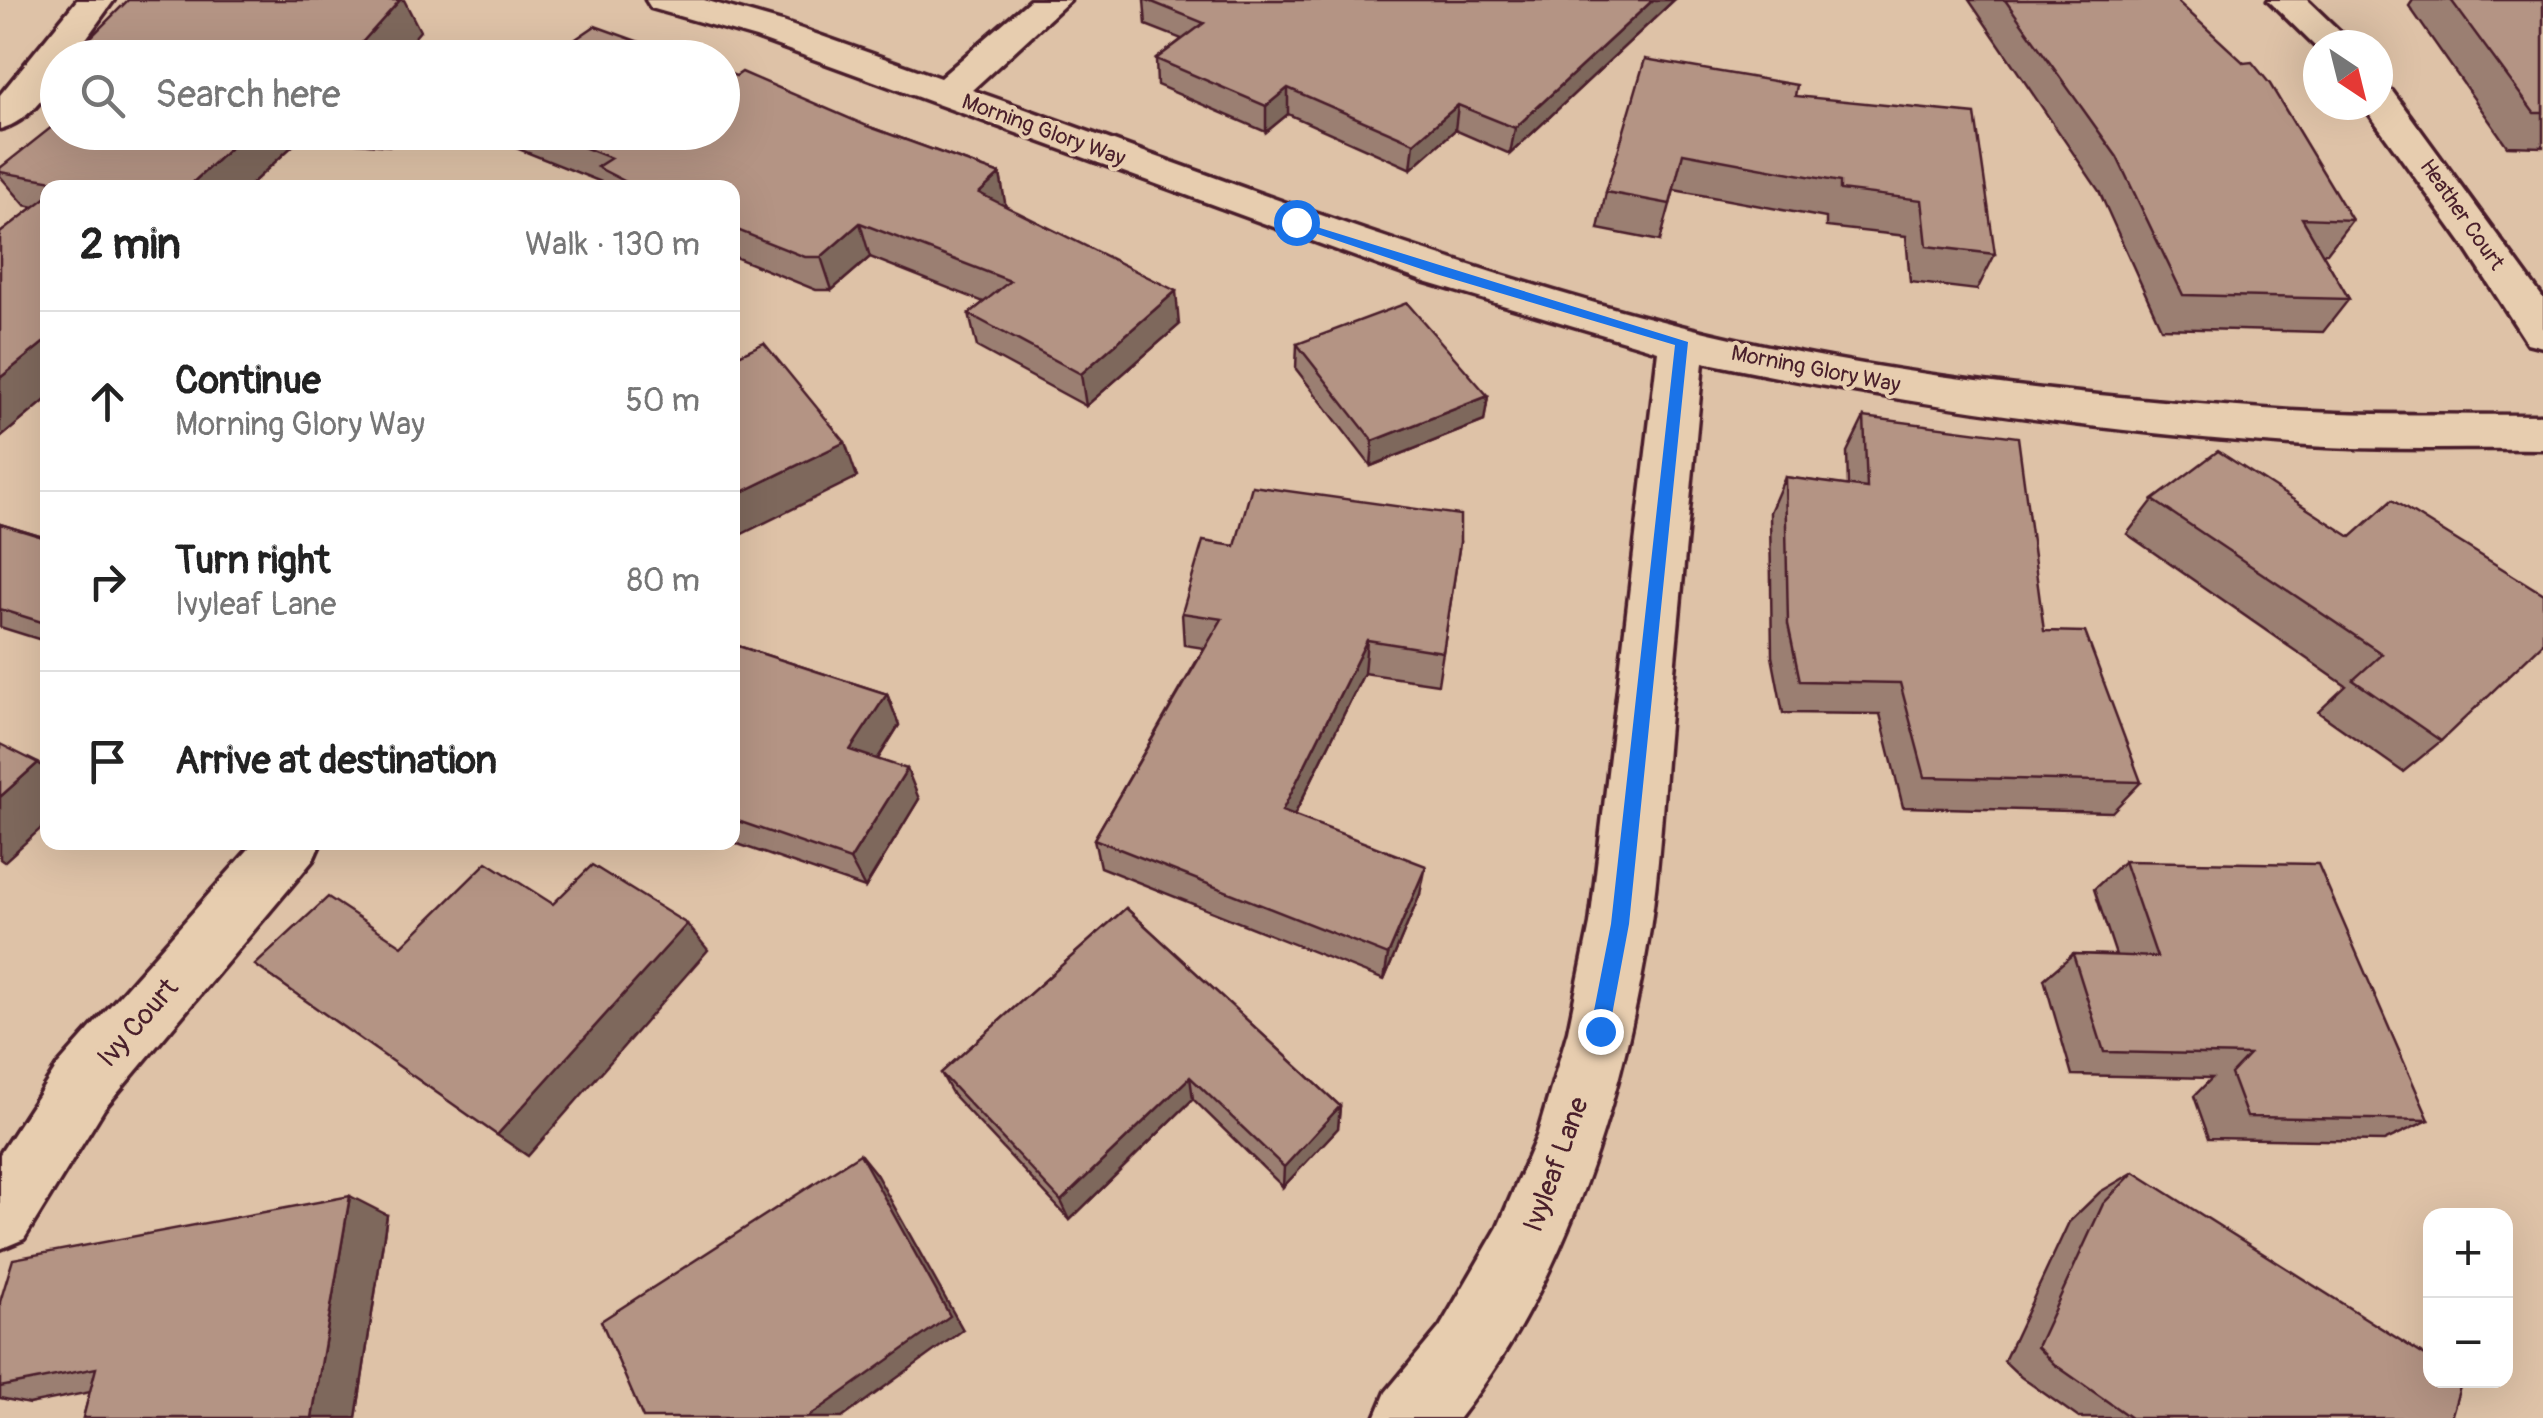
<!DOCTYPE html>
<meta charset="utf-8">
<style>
:root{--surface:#fff;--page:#f6f6f6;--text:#222;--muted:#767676;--line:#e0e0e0}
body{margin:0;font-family:Pangolin,sans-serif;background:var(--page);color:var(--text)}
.controls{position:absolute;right:30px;bottom:30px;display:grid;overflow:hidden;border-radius:20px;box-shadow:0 10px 40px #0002}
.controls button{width:90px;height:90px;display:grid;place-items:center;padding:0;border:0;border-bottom:2px solid var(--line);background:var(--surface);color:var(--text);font:50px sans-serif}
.compass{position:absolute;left:2303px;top:30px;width:90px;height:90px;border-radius:50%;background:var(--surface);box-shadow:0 10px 40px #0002;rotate:145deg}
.stop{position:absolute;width:30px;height:30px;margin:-22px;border:8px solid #1a73e8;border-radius:50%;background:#fff}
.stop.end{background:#1a73e8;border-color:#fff;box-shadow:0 2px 10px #0008}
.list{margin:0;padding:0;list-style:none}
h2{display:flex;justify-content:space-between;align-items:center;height:130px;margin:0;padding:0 40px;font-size:42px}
h2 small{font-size:32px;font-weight:400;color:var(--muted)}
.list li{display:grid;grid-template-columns:65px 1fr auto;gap:30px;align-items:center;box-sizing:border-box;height:180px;padding:0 40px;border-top:2px solid var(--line)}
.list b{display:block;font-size:38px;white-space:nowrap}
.list p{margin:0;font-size:32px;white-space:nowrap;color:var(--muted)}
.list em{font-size:32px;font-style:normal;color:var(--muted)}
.icon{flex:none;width:55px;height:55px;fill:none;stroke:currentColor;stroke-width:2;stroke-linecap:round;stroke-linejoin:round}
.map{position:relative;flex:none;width:2543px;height:1418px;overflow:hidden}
.search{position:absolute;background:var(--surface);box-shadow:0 10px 40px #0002;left:40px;top:40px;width:700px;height:110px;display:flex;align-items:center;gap:25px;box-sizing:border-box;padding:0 35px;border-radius:55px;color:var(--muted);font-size:38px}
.panel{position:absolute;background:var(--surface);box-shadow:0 10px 40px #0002;left:40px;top:180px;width:700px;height:670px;border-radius:20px}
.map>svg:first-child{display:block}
</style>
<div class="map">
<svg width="2543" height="1418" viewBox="0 0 2543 1418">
<rect width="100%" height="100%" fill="#dec2a7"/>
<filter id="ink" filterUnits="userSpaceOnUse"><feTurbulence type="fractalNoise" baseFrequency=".01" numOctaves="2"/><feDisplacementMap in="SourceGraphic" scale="20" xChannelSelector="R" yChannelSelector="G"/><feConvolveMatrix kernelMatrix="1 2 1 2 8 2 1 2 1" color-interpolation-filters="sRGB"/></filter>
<g filter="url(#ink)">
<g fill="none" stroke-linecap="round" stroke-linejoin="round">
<defs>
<g id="minor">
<path d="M77,0H114L72,58H58C58,87 29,122 0,129V95Z"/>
<path d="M646,0H704L782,22L940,78L1030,0H1070L972,90C1207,173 1439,265 1681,326C1879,376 2088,397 2291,411C2375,416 2459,414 2543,415V449C2459,448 2375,451 2291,445C2093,431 1897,403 1703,362C1692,483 1680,604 1669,725C1663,792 1660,862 1650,929C1622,1101 1568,1279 1459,1418H1375L1386,1392L1440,1327L1498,1227L1537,1136L1568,1031L1590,924L1658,351L1425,282L756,38L651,8Z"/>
<polygon points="2268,0 2307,0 2354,45 2318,45 2318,49"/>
<polygon points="2378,87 2392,91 2543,298 2543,347 2527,343 2465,247 2363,105 2378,105"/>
<polygon points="255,842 321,842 313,860 104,1109 24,1239 0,1249 0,1154 58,1065"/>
</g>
</defs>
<use href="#minor" stroke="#4a1f2b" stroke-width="7"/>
<use href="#minor" fill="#e7cdaf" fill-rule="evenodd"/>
</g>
<g fill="#9b7f72" stroke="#4a1f2b" stroke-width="2.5">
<polygon points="1144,0 1674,0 1510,154 1455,130 1411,169 1288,114 1266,132 1157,85 1156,59 1182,39 1146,25"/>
<polygon points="1969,0 2176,0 2352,220 2327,253 2322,253 2349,299 2323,332 2161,328 2099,191"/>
<polygon points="2413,0 2543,0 2543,147 2507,146 2409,6"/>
<polygon points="58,70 58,103 43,85"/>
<polygon points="1795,96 1995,254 1977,290 1910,282 1906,236 1826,227 1826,218 1674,190 1660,241 1598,229 1606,192"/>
<polygon points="867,126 1000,174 1005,206 1179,325 1086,406 977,347 969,314 984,302 870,257 832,290 816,290 732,256 732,188 606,188 604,183 476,132 722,132"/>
<polygon points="58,132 401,132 390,146 301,138 247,188 48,188 48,398 0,438 0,233 34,207 25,205 0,176 0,168"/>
<polygon points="1297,344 1488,396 1484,421 1371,466 1296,369"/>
<polygon points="1864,417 2044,631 2141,782 2112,812 1903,807 1880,714 1783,713 1772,656 1770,512 1785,477 1848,486 1847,452"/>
<polygon points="2153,500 2351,537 2441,741 2403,772 2318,712 2346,686 2127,534"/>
<polygon points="0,524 46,538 48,536 48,642 0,627"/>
<polygon points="1460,542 1438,684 1364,673 1294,816 1420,894 1384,980 1100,867 1094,839 1204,648 1184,645 1182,613 1235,546"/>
<polygon points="732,644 887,694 899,725 878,759 919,799 865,888 732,842"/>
<polygon points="2124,861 2429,1120 2384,1141 2209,1138 2194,1096 2212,1078 2072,1075 2044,979 2073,954 2116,955 2094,889"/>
<polygon points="1126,908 1340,1106 1338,1128 1283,1187 1193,1099 1070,1220 953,1095 941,1073"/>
<polygon points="2134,1172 2451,1418 2079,1418 2021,1377 2004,1361 2069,1222 2100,1192"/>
<polygon points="387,1215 356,1418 83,1418 90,1392 29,1404 0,1398 0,1302"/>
</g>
<g fill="#7e685c" stroke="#4a1f2b" stroke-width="2.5">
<polygon points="400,0 404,0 420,31 397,58 358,47"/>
<polygon points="1653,0 1674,0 1510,154 1515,128"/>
<polygon points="1288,88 1288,114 1266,132 1266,106"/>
<polygon points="1458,105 1455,130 1411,169 1414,143"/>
<polygon points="247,132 297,132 301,138 247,188 187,188"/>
<polygon points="382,132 401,132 390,146"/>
<polygon points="1000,174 1006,208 979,193"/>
<polygon points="860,223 870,257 832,290 821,257"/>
<polygon points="1176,291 1179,325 1086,406 1081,374"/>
<polygon points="48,339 48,398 0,438 0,378"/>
<polygon points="1488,396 1484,421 1371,466 1373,441"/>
<polygon points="845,442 857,477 732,539 732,497"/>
<polygon points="1367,640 1364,673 1282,840 1282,811"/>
<polygon points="887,694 899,725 864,780 850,750"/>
<polygon points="38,763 48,770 48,822 4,862 0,859 0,797"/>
<polygon points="907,769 919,799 865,888 850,860"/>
<polygon points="1426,866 1420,894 1384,980 1388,955"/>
<polygon points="687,924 708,950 528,1156 497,1135"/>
<polygon points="1190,1077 1193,1099 1070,1220 1061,1201"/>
<polygon points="1340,1106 1338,1128 1283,1187 1284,1167"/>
<polygon points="860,1154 876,1174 963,1330 842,1418 807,1418"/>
<polygon points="350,1196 387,1215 356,1418 312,1418"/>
</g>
<g fill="#b49484" stroke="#4a1f2b" stroke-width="2.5">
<polygon points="128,0 400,0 358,47 483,58 70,58"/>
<polygon points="1147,0 1653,0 1515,128 1458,105 1414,143 1288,88 1266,106 1156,59 1204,23"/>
<polygon points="2005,0 2176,0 2244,63 2252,62 2270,84 2352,220 2302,218 2349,299 2183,295 2117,157"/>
<polygon points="2451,0 2543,0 2543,113 2534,113"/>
<polygon points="595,26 684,58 548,58"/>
<polygon points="1645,59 1797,85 1795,96 1975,114 1995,254 1927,246 1922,200 1840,190 1840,182 1683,153 1670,204 1606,192"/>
<polygon points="58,70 58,85 43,85"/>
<polygon points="722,71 736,76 742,72 867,126 1000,174 979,193 1176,291 1081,374 969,314 1010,281 860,223 821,257 805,257 732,228 732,188 638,188 597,167 611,158 546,132 722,132"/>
<polygon points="58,122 58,132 247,132 187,188 59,188 65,183 0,172 0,168"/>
<polygon points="48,196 48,339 0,378 0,233"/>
<polygon points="1407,303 1488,396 1373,441 1297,344"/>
<polygon points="764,343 845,442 732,497 732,358"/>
<polygon points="1864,417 2018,437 2044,631 2085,632 2141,782 1925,777 1900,683 1800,681 1788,624 1785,477 1867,488"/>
<polygon points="2218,451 2351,537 2392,500 2543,594 2543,643 2441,741 2353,680 2382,654 2153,500"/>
<polygon points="1252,486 1460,515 1460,542 1443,652 1367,640 1282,811 1426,866 1388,955 1094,839 1222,619 1182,613 1203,541 1235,546"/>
<polygon points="0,524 46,538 48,536 48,624 0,609"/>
<polygon points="732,644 887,694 850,750 907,769 850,860 732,819"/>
<polygon points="0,744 38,763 0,797"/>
<polygon points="2124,861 2318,864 2429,1120 2247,1117 2231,1074 2249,1055 2104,1052 2073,954 2157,957"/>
<polygon points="487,862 553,904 592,865 687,924 497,1135 255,965 328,897 402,946"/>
<polygon points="1126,908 1340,1106 1284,1167 1190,1077 1061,1201 941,1073"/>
<polygon points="860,1154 950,1316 807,1418 643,1418 601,1321"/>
<polygon points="2134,1172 2430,1359 2430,1380 2462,1380 2451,1418 2131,1418 2054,1364 2037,1347 2103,1204"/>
<polygon points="350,1196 312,1418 83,1418 96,1368 0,1387 0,1302 13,1259"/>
</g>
</g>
<polygon fill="#1a73e8" points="1291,219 1688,342 1629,924 1609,1031 1600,1040 1590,1031 1611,924 1675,345 1436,274 1291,225"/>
<g text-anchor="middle" stroke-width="8" stroke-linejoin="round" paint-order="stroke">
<g font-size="22" fill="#4a1f2b" stroke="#e7cdaf">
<text transform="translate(1044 129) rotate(20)" y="8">Morning Glory Way</text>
<text transform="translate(2463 214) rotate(55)" y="8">Heather Court</text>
<text transform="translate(1816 368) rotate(11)" y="8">Morning Glory Way</text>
</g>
<g font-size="28" fill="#4a1f2b" stroke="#e7cdaf">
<text transform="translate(137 1022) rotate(-49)" y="10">Ivy Court</text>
<text transform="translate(1555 1164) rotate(-70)" y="10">Ivyleaf Lane</text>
</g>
</g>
</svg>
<div class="controls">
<button>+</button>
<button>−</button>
</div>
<svg class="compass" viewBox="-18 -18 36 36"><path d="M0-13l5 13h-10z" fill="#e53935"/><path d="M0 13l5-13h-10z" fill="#767676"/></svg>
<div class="stop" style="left:1296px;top:222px"></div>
<div class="stop end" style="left:1600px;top:1031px"></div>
<div class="search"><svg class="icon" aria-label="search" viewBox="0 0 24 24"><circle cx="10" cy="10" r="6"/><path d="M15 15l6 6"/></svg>Search here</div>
<section class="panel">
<h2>2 min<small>Walk · 130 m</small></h2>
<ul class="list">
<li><svg class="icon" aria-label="ahead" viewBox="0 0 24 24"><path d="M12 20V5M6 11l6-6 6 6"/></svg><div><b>Continue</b><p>Morning Glory Way</p></div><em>50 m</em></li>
<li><svg class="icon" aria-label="right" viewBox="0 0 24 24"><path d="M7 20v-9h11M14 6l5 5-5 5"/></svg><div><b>Turn right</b><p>Ivyleaf Lane</p></div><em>80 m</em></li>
<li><svg class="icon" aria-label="arrive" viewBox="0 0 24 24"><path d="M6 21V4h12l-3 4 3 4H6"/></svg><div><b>Arrive at destination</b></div></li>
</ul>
</section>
</div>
